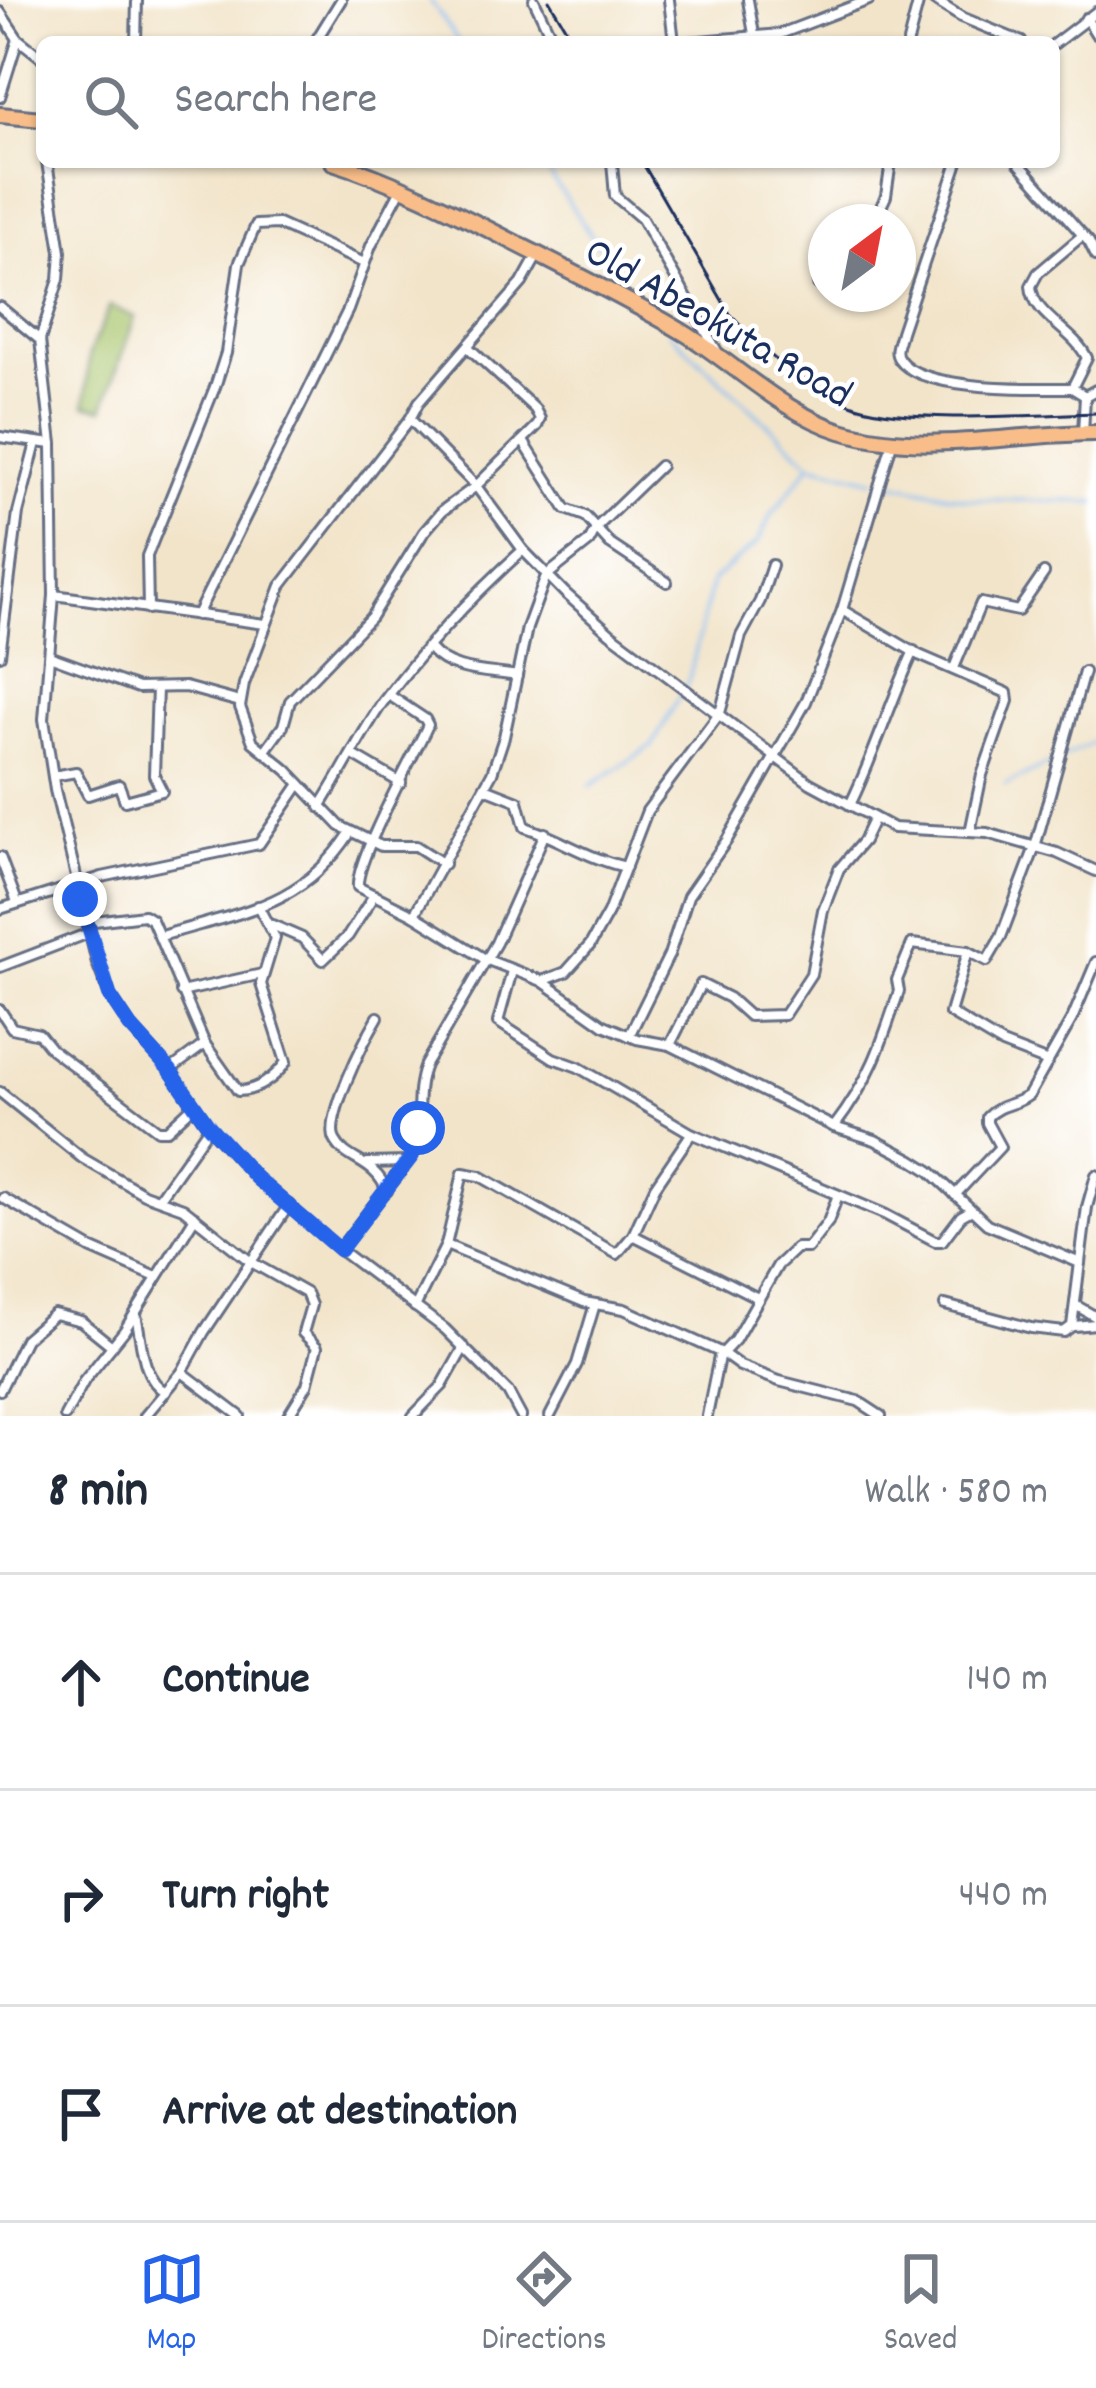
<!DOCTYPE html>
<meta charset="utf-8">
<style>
:root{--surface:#fff;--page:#f6f6f7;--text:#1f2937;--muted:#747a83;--line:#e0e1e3;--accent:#2563eb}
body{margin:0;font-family:Dekko,sans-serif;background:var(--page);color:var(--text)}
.compass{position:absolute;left:808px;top:204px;width:108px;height:108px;border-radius:50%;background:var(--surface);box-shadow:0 3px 9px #0004;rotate:32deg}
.stop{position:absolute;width:36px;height:36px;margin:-27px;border:9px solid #2563eb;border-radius:50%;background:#fff}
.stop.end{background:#2563eb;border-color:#fff;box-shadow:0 3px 12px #0008}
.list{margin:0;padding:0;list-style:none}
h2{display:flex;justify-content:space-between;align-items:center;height:156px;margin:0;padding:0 48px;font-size:51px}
h2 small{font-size:39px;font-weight:400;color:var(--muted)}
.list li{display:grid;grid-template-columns:78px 1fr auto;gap:36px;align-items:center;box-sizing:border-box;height:216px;padding:0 48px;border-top:3px solid var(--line)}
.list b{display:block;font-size:45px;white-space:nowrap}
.list em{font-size:39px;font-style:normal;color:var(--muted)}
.icon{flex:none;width:66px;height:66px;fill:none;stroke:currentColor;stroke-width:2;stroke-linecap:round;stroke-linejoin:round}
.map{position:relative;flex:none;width:1096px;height:1416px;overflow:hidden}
.search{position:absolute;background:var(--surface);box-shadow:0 3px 9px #0004;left:36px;right:36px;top:36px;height:132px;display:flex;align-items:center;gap:30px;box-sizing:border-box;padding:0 42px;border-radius:18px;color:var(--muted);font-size:45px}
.sheet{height:804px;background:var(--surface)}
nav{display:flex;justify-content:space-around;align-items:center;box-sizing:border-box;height:168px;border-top:3px solid var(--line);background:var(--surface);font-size:33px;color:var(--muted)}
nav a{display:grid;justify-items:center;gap:6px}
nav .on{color:var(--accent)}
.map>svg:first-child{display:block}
</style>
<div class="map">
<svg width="1096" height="1416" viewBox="0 0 1096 1416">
<rect width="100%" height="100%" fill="#fff"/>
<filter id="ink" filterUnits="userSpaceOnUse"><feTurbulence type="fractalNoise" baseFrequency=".00833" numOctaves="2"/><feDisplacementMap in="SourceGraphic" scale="24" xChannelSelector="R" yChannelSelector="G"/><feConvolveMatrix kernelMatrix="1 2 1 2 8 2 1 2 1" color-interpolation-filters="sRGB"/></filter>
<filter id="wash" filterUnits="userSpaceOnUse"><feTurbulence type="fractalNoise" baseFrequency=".004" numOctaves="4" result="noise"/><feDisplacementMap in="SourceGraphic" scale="48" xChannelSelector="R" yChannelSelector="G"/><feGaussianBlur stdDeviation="2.7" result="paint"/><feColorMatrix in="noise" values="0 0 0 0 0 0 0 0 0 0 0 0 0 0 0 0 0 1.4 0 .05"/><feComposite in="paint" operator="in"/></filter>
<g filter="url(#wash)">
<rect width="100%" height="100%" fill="#f2e4c9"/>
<polygon fill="#a9c56c" stroke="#627a65" stroke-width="3" points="110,306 135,317 103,409 85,405 89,354"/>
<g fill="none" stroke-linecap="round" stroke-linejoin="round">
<g stroke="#82bcf4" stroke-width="3">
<polyline points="430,0 459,42"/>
<polyline points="541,162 635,299"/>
<polyline points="669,332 811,464 875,480"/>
<polyline points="886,482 967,499 1096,502"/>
<polyline points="1005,785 1096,741"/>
<polyline points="590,786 652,746 689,679 712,581 758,542 772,514 811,464"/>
</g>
</g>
</g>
<g filter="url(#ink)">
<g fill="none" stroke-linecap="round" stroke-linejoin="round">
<defs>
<g id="minor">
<polyline points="534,0 554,42"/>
<polyline points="669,0 674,42"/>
<polyline points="748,0 754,34"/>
<polyline points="934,0 961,17 1022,42"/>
<polyline points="0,12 18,39 42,58"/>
<polyline points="1086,18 1096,34"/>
<polyline points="136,42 137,0"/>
<polyline points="315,42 341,0"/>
<polyline points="688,42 780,34 869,0"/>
<polyline points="908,42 919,0"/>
<polyline points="1054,44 1096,12"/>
<polyline points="0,97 18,39"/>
<polyline points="47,162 61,252 59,279 40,340 52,444 54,595 44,719 55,790 97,963 110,996 130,1026 170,1070 209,1127 256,1178 340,1250 445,1329 508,1392 521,1416"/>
<polyline points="612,162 615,196 642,219 718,353"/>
<path d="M958,162L901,332C899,342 893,351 899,359C921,392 1036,388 1072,388L1085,396L1083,433"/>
<polyline points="1018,162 1089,242 1096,256"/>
<polyline points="874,222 886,196 891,162"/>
<polyline points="537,256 522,283 419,402 410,419 476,486 523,550 565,593 610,633 810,783 893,828 987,833 1057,853 1096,871"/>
<polyline points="818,284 826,277"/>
<polyline points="0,307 40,340"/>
<path d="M1072,388L1087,358C1074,330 1033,316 1031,286L1038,273L1083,235"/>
<polyline points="1085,396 1096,390"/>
<polyline points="410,419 281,586 244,684 240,707 253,742 287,770 340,826 381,846 416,846 444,864"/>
<polyline points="0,437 52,444"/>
<polyline points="523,441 566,509 585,516 610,544 667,582"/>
<polyline points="54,595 265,624"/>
<polyline points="148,609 147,556 215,387 226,353 239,264 256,225 278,224 364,263"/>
<polyline points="842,610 919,655 1007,693 1008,701 982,775 970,832"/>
<polyline points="197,615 348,310 371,246 401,189"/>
<path d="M430,649C450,673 488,671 517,676"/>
<polyline points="0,655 18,513 36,443"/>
<polyline points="52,657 138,688 185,687 240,702"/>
<polyline points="954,668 981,603 1018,611 1044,573"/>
<path d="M389,695L425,719L428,725C413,757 355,861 358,887L414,915L485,959L542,981L604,1025L637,1039L670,1045L834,1127L875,1140L911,1159L930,1171L987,1224L1080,1263"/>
<polyline points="264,752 283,726 290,701 371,617 424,532 442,511 476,486 537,426 540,419 535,409 468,347"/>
<polyline points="353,755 401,783"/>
<polyline points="53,776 76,772 88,795 119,785 125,801 162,791 154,775 157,688"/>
<path d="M485,788L518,801L525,827C559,838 591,860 626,867"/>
<path d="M850,805C875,754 890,702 914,651"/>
<path d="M320,807C342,773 360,735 383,702C425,646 471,597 523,550"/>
<polyline points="0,857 17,902"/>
<polyline points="0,909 102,877 259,844 300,784"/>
<polyline points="414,915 492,773 504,737 527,628 546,576 589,542 597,527 660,466"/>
<path d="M86,922L144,915L152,920L205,1044L238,1091C257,1091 275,1078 286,1062L261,984L275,938L258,906"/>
<polyline points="272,925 302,938 323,960 348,936 374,895"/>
<path d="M161,936C239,912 302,907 350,833"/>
<polyline points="968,951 950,1013 1002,1044 1048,1062"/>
<polyline points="0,967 89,933"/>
<polyline points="512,971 498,1022 553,1058 578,1067 691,1133 884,1214 935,1241 942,1241 961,1216 970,1211"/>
<polyline points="542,981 566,972 590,945 608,913 647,811 720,713 741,636 760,601 772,565"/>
<polyline points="181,992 262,974"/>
<polyline points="0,1010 12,1028 39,1034 51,1049 158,1130 167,1130 194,1105"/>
<path d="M378,1017C366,1037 324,1119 335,1140C347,1163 373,1158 387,1191"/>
<polyline points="629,1036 669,955 688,896 727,840 806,702 842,610 892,443"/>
<polyline points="670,1045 701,984 729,998 749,1016 784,1015 811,974 823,910 839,869 863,841 874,818"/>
<polyline points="170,1070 205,1044"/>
<polyline points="0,1092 82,1158 144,1194 183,1208 251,1262 306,1293 311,1305 303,1333 317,1347 307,1385 288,1416"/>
<path d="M834,1127C870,1080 881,1046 899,991L897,980L912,944L968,951L987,961L1001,937L1035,847L1084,672"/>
<polyline points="368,1163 407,1162"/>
<path d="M955,1195L1000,1147L987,1123V1117C1000,1103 1015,1106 1029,1095L1072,1019L1096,962"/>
<polyline points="3,1198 90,1248 154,1276"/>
<polyline points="159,1198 209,1127"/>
<polyline points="633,1235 758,1298"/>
<polyline points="446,1245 584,1302 624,1309 722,1353 740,1366 779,1381 858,1401 881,1416"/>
<path d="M340,1249L412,1156C423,1126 413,1095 425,1065L496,943L545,833"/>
<polyline points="945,1305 1031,1328 1064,1332 1072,1326 1087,1207 1096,1175"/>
<polyline points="1077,1306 1096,1317"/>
<polyline points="415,1307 446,1245 463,1173 480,1176 617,1254 633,1235 655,1187 691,1134"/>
<path d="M136,1315C142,1340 141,1379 166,1392"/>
<polyline points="1074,1326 1096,1324"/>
<polyline points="182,1372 240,1416"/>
<polyline points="0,1390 25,1339 54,1314 81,1321 112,1346"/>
<polyline points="65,1416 84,1381 124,1331 195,1217"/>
<polyline points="145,1416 182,1372 204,1332 289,1205"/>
<polyline points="413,1416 442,1386 464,1347"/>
<polyline points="550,1416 577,1364 595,1304"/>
<polyline points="707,1416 719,1357 735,1340 778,1265 796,1248 808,1248 828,1222 838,1195"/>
</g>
<g id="trunk">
<polyline points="0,115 42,119"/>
<path d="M333,162C403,184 468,219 533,252C585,279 637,304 686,334C737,366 783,413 841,431C923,456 1012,433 1096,433"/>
</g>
</defs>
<use href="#minor" stroke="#666e83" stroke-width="14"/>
<use href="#trunk" stroke="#666e83" stroke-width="20"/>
<use href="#minor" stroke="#fff" stroke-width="8"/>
<use href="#trunk" stroke="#f8bd89" stroke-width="14"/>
<g stroke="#1b2f5e" stroke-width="3">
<polyline points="549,0 574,42"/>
<path d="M642,162L730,314C763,353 807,390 856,406C914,424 1033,415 1096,413"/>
</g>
</g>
</g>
<g fill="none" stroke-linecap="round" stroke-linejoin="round" filter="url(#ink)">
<polyline stroke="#2563eb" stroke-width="15" points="80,899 110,996 130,1026 170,1070 209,1126 256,1178 340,1250 412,1156 418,1128"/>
</g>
<g text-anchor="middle" stroke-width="9" stroke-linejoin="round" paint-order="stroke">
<g font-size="42" fill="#1b2f5e" stroke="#fff">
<text transform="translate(720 320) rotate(30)" y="15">Old Abeokuta Road</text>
</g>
</g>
</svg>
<svg class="compass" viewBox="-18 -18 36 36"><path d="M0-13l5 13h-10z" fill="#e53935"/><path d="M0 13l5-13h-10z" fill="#747a83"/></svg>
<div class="stop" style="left:418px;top:1128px"></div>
<div class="stop end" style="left:80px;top:899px"></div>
<div class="search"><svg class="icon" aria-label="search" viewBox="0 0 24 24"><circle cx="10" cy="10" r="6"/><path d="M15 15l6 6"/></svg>Search here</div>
</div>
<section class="sheet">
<h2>8 min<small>Walk · 580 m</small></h2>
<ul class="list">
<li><svg class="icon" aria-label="ahead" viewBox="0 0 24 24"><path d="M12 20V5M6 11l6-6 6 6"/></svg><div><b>Continue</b></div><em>140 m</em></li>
<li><svg class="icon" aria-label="right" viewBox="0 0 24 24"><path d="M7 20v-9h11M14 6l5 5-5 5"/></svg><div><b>Turn right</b></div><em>440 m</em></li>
<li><svg class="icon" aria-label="arrive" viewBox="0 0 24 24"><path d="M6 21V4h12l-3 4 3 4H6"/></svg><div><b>Arrive at destination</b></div></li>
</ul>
</section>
<nav>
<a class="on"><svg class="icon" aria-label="map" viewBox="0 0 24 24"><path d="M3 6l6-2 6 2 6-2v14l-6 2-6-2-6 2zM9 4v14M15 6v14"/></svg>Map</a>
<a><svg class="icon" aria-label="directions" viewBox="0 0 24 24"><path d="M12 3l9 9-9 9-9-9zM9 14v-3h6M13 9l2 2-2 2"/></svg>Directions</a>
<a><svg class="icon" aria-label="saved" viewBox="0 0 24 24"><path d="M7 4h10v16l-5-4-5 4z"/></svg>Saved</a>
</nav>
